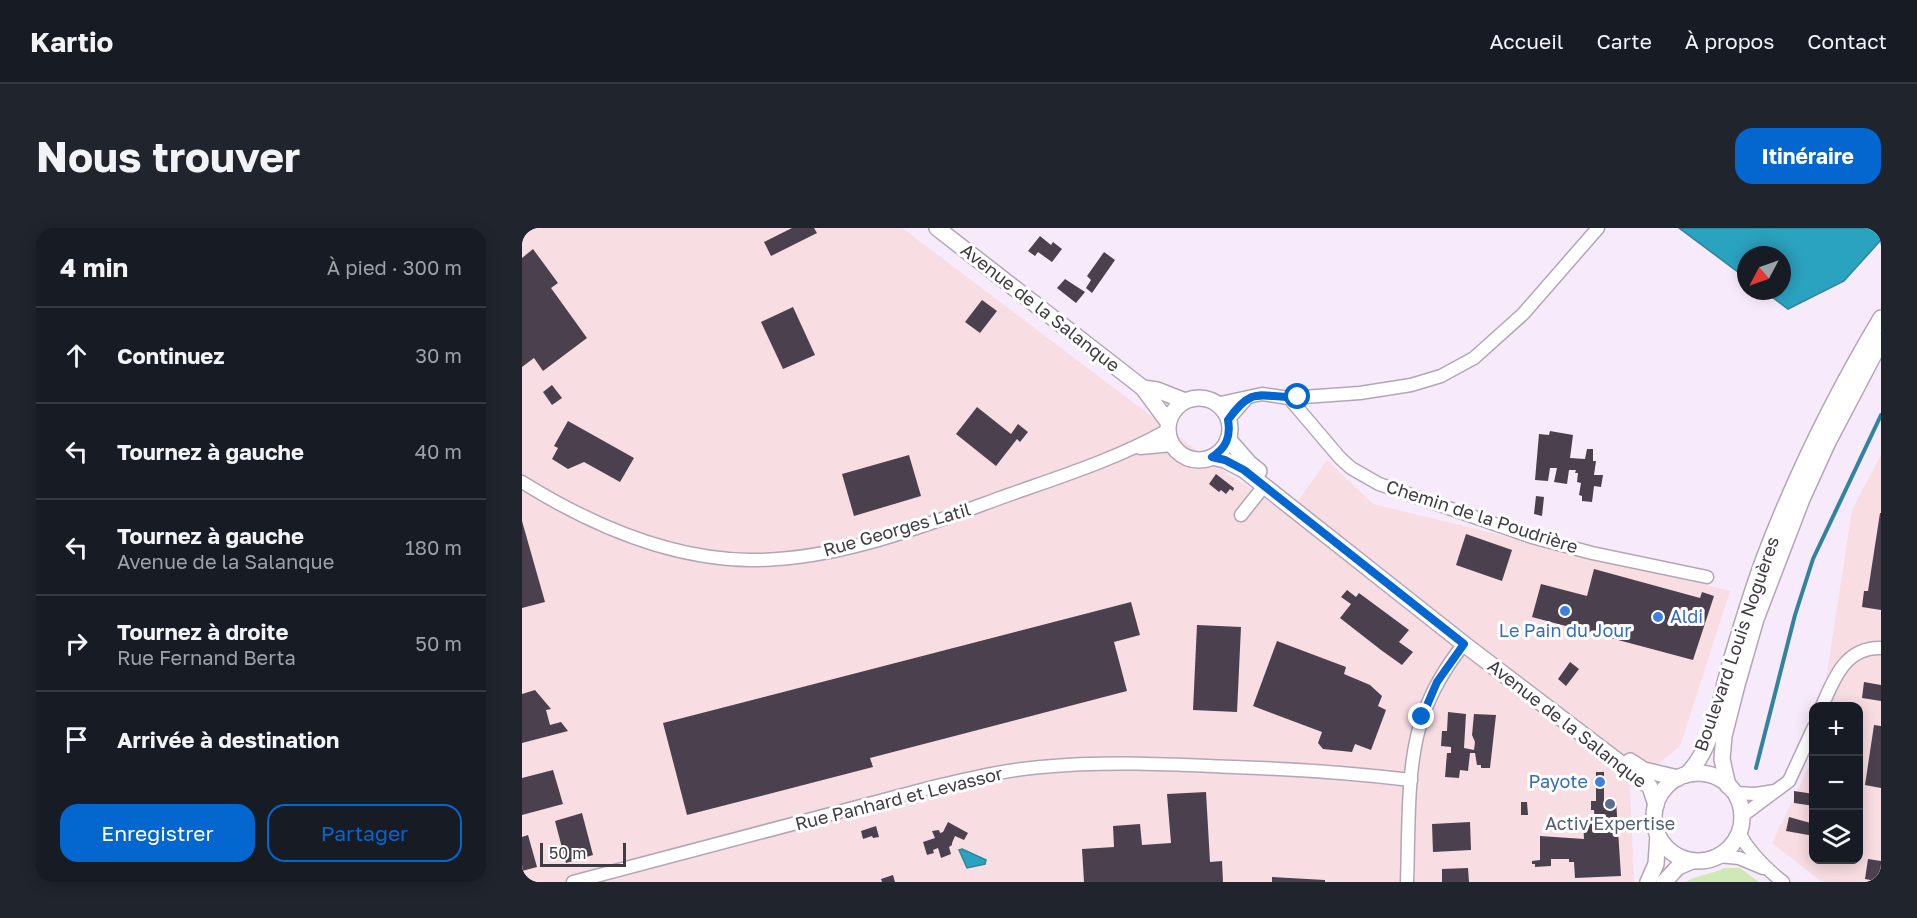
<!DOCTYPE html>
<html lang="fr">
<meta charset="utf-8">
<style>
:root{--surface:#171b24;--page:#20242c;--text:#f1f3f6;--muted:#9ea1a6;--line:#363941;--accent:#0466cf}
body{margin:0;font-family:"Golos Text",sans-serif;background:var(--page);color:var(--text)}
.controls{position:absolute;right:18px;bottom:18px;display:grid;overflow:hidden;border-radius:12px;box-shadow:0 3px 15px #0003}
.controls button{width:54px;height:54px;display:grid;place-items:center;padding:0;border:0;border-bottom:2px solid var(--line);background:var(--surface);color:var(--text);font:30px sans-serif}
.compass{position:absolute;left:1215px;top:18px;width:54px;height:54px;border-radius:50%;background:var(--surface);box-shadow:0 3px 15px #0003;rotate:229deg}
.scale{position:absolute;left:18px;bottom:15px;width:86px;box-sizing:border-box;padding-left:6px;border:3px solid #403b42;border-top:0;font-size:16px;line-height:21px;white-space:nowrap;color:#403b42;-webkit-text-stroke:4px #fff;paint-order:stroke}
.stop{position:absolute;width:18px;height:18px;margin:-14px;border:4px solid #0466cf;border-radius:50%;background:#fff}
.stop.end{background:#0466cf;border-color:#fff;box-shadow:0 2px 6px #0008}
.list{margin:0;padding:0;list-style:none}
h2{display:flex;justify-content:space-between;align-items:center;height:78px;margin:0;padding:0 24px;font-size:26px}
h2 small{font-size:20px;font-weight:400;color:var(--muted)}
.list li{display:grid;grid-template-columns:39px 1fr auto;gap:18px;align-items:center;box-sizing:border-box;height:96px;padding:0 24px;border-top:2px solid var(--line)}
.list b{display:block;font-size:22px;white-space:nowrap}
.list p{margin:0;font-size:20px;white-space:nowrap;color:var(--muted)}
.list em{font-size:20px;font-style:normal;color:var(--muted)}
.actions{display:flex;gap:12px;padding:18px 24px}
.actions a{flex:1;padding:14px 0;border:2px solid var(--accent);border-radius:18px;text-align:center;font-size:21px;color:var(--accent)}
.actions .main{background:var(--accent);color:#fff}
.icon{flex:none;width:33px;height:33px;fill:none;stroke:currentColor;stroke-width:2;stroke-linecap:round;stroke-linejoin:round}
.map{position:relative;flex:none;width:1359px;height:654px;overflow:hidden;border-radius:18px}
header{display:flex;align-items:center;gap:36px;box-sizing:border-box;height:84px;padding:0 30px;background:var(--surface);border-bottom:2px solid var(--line)}
header strong{font-size:28px}
nav{display:flex;gap:33px;margin-inline-start:auto;font-size:21px}
.intro{display:flex;align-items:center;justify-content:space-between;box-sizing:border-box;height:144px;padding:0 36px}
h1{margin:0;font-size:42px}
.button{padding:15px 27px;border-radius:18px;background:var(--accent);color:#fff;font-size:21px;font-weight:700}
main{display:flex;gap:36px;padding:0 36px}
aside{flex:1;background:var(--surface);border-radius:18px;box-shadow:0 3px 15px #0003}
.map>svg:first-child{display:block}
</style>
<header>
<strong>Kartio</strong>
<nav><a>Accueil</a><a>Carte</a><a>À propos</a><a>Contact</a></nav>
</header>
<div class="intro"><h1>Nous trouver</h1><a class="button">Itinéraire</a></div>
<main>
<aside>
<h2>4 min<small>À pied · 300 m</small></h2>
<ul class="list">
<li><svg class="icon" aria-label="ahead" viewBox="0 0 24 24"><path d="M12 20V5M6 11l6-6 6 6"/></svg><div><b>Continuez</b></div><em>30 m</em></li>
<li><svg class="icon" aria-label="left" viewBox="0 0 24 24"><path d="M17 20v-9H6M10 6l-5 5 5 5"/></svg><div><b>Tournez à gauche</b></div><em>40 m</em></li>
<li><svg class="icon" aria-label="left" viewBox="0 0 24 24"><path d="M17 20v-9H6M10 6l-5 5 5 5"/></svg><div><b>Tournez à gauche</b><p>Avenue de la Salanque</p></div><em>180 m</em></li>
<li><svg class="icon" aria-label="right" viewBox="0 0 24 24"><path d="M7 20v-9h11M14 6l5 5-5 5"/></svg><div><b>Tournez à droite</b><p>Rue Fernand Berta</p></div><em>50 m</em></li>
<li><svg class="icon" aria-label="arrive" viewBox="0 0 24 24"><path d="M6 21V4h12l-3 4 3 4H6"/></svg><div><b>Arrivée à destination</b></div></li>
</ul>
<div class="actions"><a class="main">Enregistrer</a><a>Partager</a></div>
</aside>
<div class="map">
<svg width="1359" height="654" viewBox="0 0 1359 654">
<rect width="100%" height="100%" fill="#f7eafb"/>
<g fill="#f8dde2">
<polygon points="0,0 380,0 698,240 766,287 805,232 851,276 1208,363 1158,518 1108,559 1112,654 0,654"/>
<polygon points="1359,227 1359,654 1300,654 1250,615 1291,530 1292,632 1336,632 1336,478 1300,478 1330,282"/>
</g>
<path fill="#d0e7b7" d="M1203,640H1218L1237,654H1163C1176,647 1190,646 1203,640Z"/>
<g fill="#2aa3c1" stroke="#31849b" stroke-width="1.5">
<polygon points="1157,0 1359,0 1359,12 1322,53 1266,81 1242,63 1260,63 1260,27 1224,27 1224,50"/>
<polygon points="440,621 464,632 463,636 445,640 437,622"/>
</g>
<g fill="none" stroke-linecap="round" stroke-linejoin="round">
<polyline stroke="#31849b" stroke-width="4" points="1234,540 1273,387 1291,331 1359,187"/>
</g>
<g fill="#4b414e">
<polygon points="270,0 292,0 295,5 249,28 242,14"/>
<polygon points="518,8 529,17 531,14 540,21 530,34 516,24 513,28 506,23"/>
<polygon points="11,21 36,55 29,60 65,110 21,143 12,130 0,139 0,30"/>
<polygon points="582,24 593,32 570,65 564,60 569,52 565,48"/>
<polygon points="543,51 563,64 554,75 535,60"/>
<polygon points="460,72 475,83 458,105 443,94"/>
<polygon points="271,79 293,127 261,141 239,94"/>
<polygon points="30,157 40,170 30,177 21,164"/>
<polygon points="455,179 489,206 496,196 506,204 498,214 495,211 474,238 434,206"/>
<polygon points="46,193 112,230 98,254 62,234 46,241 30,231 36,220 32,218"/>
<polygon points="1028,203 1051,207 1048,230 1063,231 1065,221 1071,221 1071,233 1074,233 1072,247 1081,247 1079,259 1072,258 1070,274 1060,273 1060,268 1057,267 1059,255 1055,254 1056,245 1053,245 1054,242 1047,242 1045,256 1032,254 1035,240 1028,240 1026,253 1013,252 1017,206 1027,207"/>
<polygon points="387,227 399,268 332,288 320,246"/>
<polygon points="694,246 712,260 711,263 708,261 704,266 699,262 697,264 687,256"/>
<polygon points="1014,268 1022,269 1020,288 1012,286"/>
<polygon points="1358,285 1359,285 1359,382 1340,379 1342,363 1346,363"/>
<polygon points="0,293 23,374 0,380"/>
<polygon points="944,306 990,322 980,353 934,337"/>
<polygon points="1072,341 1178,370 1180,364 1192,368 1171,432 1010,389 1019,356 1065,368"/>
<polygon points="825,362 834,369 837,365 887,402 877,414 891,424 880,437 859,422 818,390 829,376 819,369"/>
<polygon points="609,374 618,407 592,414 605,463 348,530 351,539 165,587 141,495"/>
<polygon points="675,397 719,399 715,484 671,482"/>
<polygon points="755,413 824,439 822,446 848,457 860,468 856,478 864,482 849,522 833,516 830,524 801,521 796,515 800,504 731,478"/>
<polygon points="1048,434 1057,441 1044,458 1036,451"/>
<polygon points="1342,454 1359,457 1359,473 1340,470"/>
<polygon points="13,462 29,481 24,482 28,497 39,494 46,503 0,515 0,466"/>
<polygon points="926,484 944,486 942,520 952,522 953,514 950,507 952,486 974,487 968,540 959,540 959,537 955,537 953,525 948,525 946,543 938,542 937,550 923,549 925,525 929,525 929,519 919,518 920,503 925,503"/>
<polygon points="1352,497 1359,498 1359,560 1343,557"/>
<polygon points="31,542 41,576 0,587 0,550"/>
<polygon points="1074,544 1082,544 1082,572 1094,572 1099,648 1053,650 1052,634 1047,634 1047,631 1029,631 1029,638 1013,639 1013,636 1010,636 1010,633 1018,632 1018,608 1062,611 1061,594 1073,593 1072,582 1069,582 1069,573 1074,573"/>
<polygon points="1272,563 1292,566 1292,578 1272,575"/>
<polygon points="684,564 688,634 700,633 701,654 562,654 560,621 592,619 591,598 618,596 620,617 649,615 645,566"/>
<polygon points="999,574 1005,574 1006,587 999,587"/>
<polygon points="60,585 71,627 44,635 33,593"/>
<polygon points="1267,589 1292,596 1292,608 1264,603"/>
<polygon points="426,594 446,605 442,612 433,608 430,615 430,617 427,619 429,626 419,630 416,620 411,622 412,625 405,627 401,614 413,610 410,603 417,602 418,605 421,604"/>
<polygon points="948,594 949,622 911,624 910,596"/>
<polygon points="354,598 357,609 351,610 350,608 341,611 339,603"/>
<polygon points="6,607 15,639 0,643 0,609"/>
<polygon points="1346,631 1359,633 1359,654 1343,651"/>
<polygon points="946,640 947,654 920,654 920,641"/>
<polygon points="371,647 373,654 360,654 359,651"/>
<polygon points="750,649 803,652 803,654 750,654"/>
</g>
<g fill="none" stroke-linecap="round" stroke-linejoin="round">
<defs>
<g id="minor">
<polyline points="767,170 818,230 829,240 857,256 1010,309 1070,325 1185,349"/>
<polyline points="694,176 740,166 767,170 838,165 889,157 919,148 952,130 1001,86 1076,0"/>
<polyline points="706,192 725,170"/>
<polyline points="618,220 650,217"/>
<path d="M0,254C69,297 146,331 228,332C314,333 399,299 478,270C534,250 593,232 646,202"/>
<polyline points="719,287 742,258"/>
<path d="M1300,478C1312,451 1323,419 1359,420"/>
<polyline points="1212,565 1234,566 1253,563"/>
<polyline points="1220,588 1267,553 1292,499"/>
<path d="M1217,605C1228,625 1243,640 1261,654"/>
<polyline points="1197,628 1217,630 1241,640"/>
<path d="M51,654L411,559C446,551 482,542 519,539C583,533 647,536 711,539C770,541 830,545 889,552"/>
<path d="M885,654C887,604 884,534 901,488C910,462 925,437 942,416"/>
</g>
<g id="major">
<polyline points="415,0 621,160 646,194"/>
<polyline points="621,160 635,162 663,173"/>
<circle cx="677" cy="201" r="31"/>
<polyline points="706,211 727,235 737,243"/>
<polyline points="690,229 703,232 722,242 942,416 1114,547 1128,559 1134,577"/>
<polyline points="1108,533 1122,542 1156,550"/>
<circle cx="1176" cy="589" r="44"/>
<path d="M1164,547C1192,521 1198,469 1209,433C1219,399 1229,366 1241,333C1273,248 1313,167 1359,90"/>
<polyline points="1206,558 1200,531 1202,508 1215,457 1234,391 1280,271 1306,214 1359,113"/>
<polyline points="1126,654 1134,636 1136,607"/>
<polyline points="1142,654 1156,639 1170,633"/>
</g>
</defs>
<use href="#minor" stroke="#b2a6b6" stroke-width="15"/>
<use href="#major" stroke="#b2a6b6" stroke-width="18"/>
<use href="#minor" stroke="#fff" stroke-width="12"/>
<use href="#major" stroke="#fff" stroke-width="15"/>
</g>
<g fill="none" stroke-linecap="round" stroke-linejoin="round">
<path stroke="#0466cf" stroke-width="8" d="M776,169C740,171 732,155 706,192C709,209 704,220 690,229L703,232L722,242L942,416L915,454L900,489"/>
</g>
<g fill="#3f7fe0" stroke="#fff" stroke-width="2">
<circle cx="1043" cy="383" r="6"/>
<circle cx="1136" cy="389" r="6"/>
<circle cx="1078" cy="554" r="6"/>
</g>
<circle fill="#5c6f8a" stroke="#fff" stroke-width="2" cx="1088" cy="576" r="6"/>
<g text-anchor="middle" stroke-width="6" stroke-linejoin="round" paint-order="stroke">
<g font-size="18" fill="#403b42" stroke="#fff">
<text transform="translate(518 80) rotate(38)" y="6">Avenue de la Salanque</text>
<text transform="translate(960 289) rotate(18)" y="6">Chemin de la Poudrière</text>
<text transform="translate(375 302) rotate(-16)" y="6">Rue Georges Latil</text>
<text transform="translate(1215 416) rotate(-71)" y="6">Boulevard Louis Noguères</text>
<text transform="translate(1045 496) rotate(38)" y="6">Avenue de la Salanque</text>
<text transform="translate(377 571) rotate(-14)" y="6">Rue Panhard et Levassor</text>
</g>
<g font-size="18" fill="#366cbe" stroke="#fff" text-anchor="start">
<text x="1148" y="395">Aldi</text>
<text x="1043" y="409" text-anchor="middle">Le Pain du Jour</text>
<text x="1066" y="560" text-anchor="end">Payote</text>
</g>
<g font-size="18" fill="#4e5e75" stroke="#fff">
<text x="1088" y="602">Activ'Expertise</text>
</g>
</g>
</svg>
<div class="controls">
<button>+</button>
<button>−</button>
<button><svg class="icon" aria-label="layers" viewBox="0 0 24 24"><path d="M12 4l9 5-9 5-9-5zM3 14l9 5 9-5"/></svg></button>
</div>
<svg class="compass" viewBox="-18 -18 36 36"><path d="M0-13l5 13h-10z" fill="#e53935"/><path d="M0 13l5-13h-10z" fill="#9ea1a6"/></svg>
<div class="scale">50 m</div>
<div class="stop" style="left:776px;top:169px"></div>
<div class="stop end" style="left:900px;top:489px"></div>
</div>
</main>
